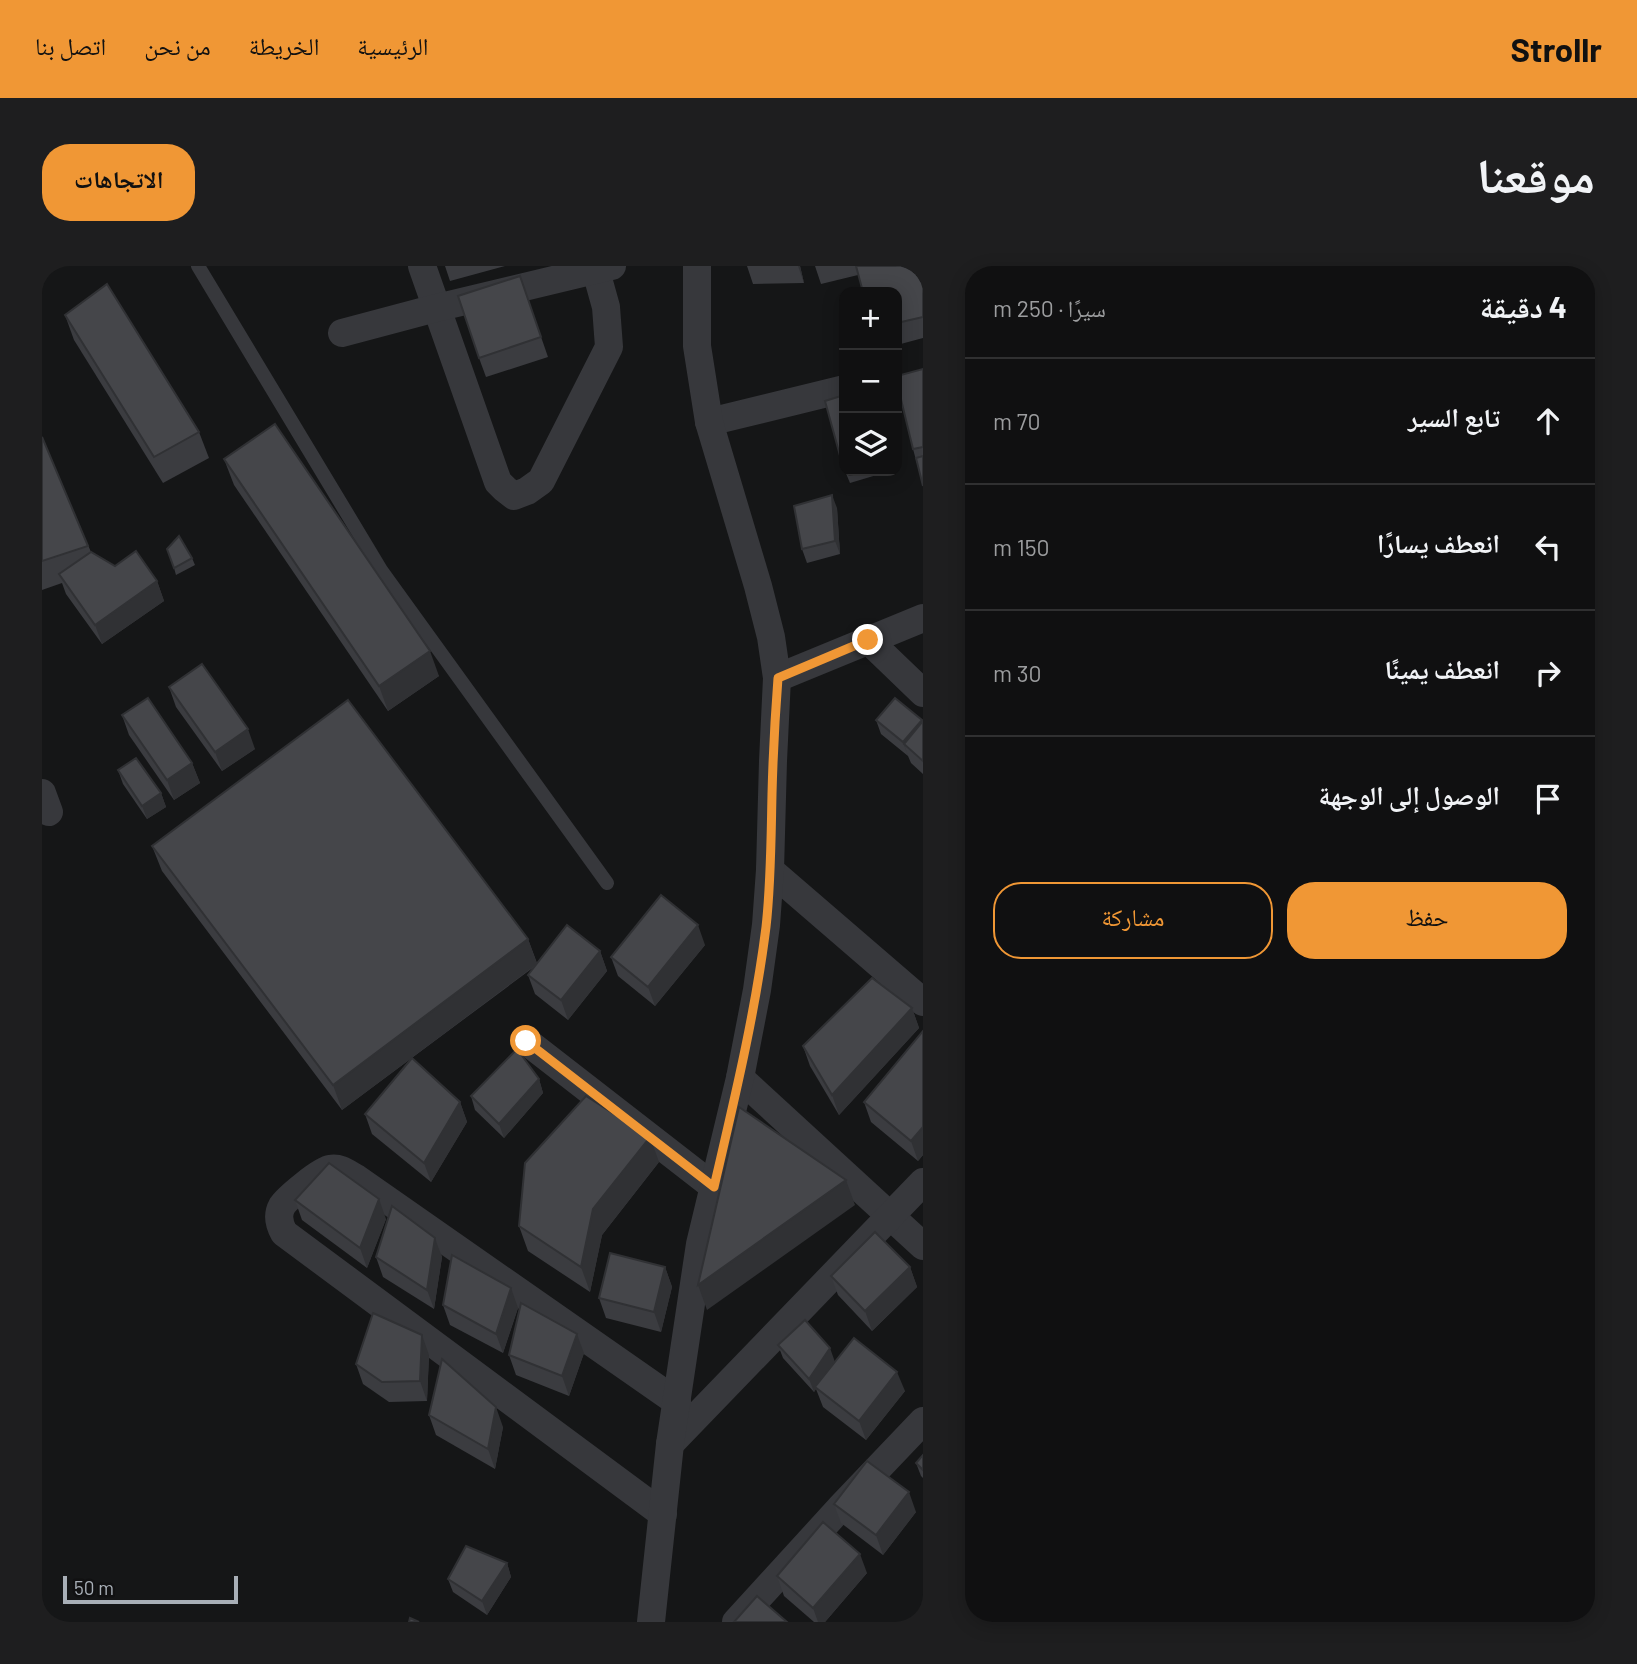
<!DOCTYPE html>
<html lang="ar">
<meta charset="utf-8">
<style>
:root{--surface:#101011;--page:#1e1e1f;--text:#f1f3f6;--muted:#9c9d9f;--line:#303031;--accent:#f09735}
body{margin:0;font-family:Barlow,"Noto Naskh Arabic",sans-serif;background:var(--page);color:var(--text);direction:rtl}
.controls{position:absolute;right:21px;top:21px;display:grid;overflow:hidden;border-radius:14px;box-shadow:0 4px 18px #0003}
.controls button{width:63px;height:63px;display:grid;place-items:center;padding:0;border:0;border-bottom:2px solid var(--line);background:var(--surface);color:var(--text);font:35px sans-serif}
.scale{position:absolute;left:21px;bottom:18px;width:175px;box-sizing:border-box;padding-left:7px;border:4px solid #a8afb7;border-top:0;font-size:19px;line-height:24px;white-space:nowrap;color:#a8afb7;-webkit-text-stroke:5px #111112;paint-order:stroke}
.stop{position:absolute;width:21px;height:21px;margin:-16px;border:5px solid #f09735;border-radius:50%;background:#fff}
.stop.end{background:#f09735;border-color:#fff;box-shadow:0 2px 7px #0008}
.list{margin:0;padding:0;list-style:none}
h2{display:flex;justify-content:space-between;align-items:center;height:91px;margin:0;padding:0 28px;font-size:30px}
h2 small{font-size:23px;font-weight:400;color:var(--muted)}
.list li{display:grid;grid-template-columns:46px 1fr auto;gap:21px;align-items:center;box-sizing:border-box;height:126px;padding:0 28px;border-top:2px solid var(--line)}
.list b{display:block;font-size:26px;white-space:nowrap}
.list em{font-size:23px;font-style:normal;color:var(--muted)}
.actions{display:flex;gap:14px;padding:21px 28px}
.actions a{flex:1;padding:16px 0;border:2px solid var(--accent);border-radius:28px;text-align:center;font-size:24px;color:var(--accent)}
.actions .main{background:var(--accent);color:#111}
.icon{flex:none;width:38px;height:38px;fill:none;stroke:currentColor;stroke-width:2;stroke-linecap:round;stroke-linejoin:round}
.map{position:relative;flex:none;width:881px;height:1356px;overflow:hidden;direction:ltr;border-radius:28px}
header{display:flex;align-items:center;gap:42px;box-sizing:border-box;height:98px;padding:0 35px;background:var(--accent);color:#111}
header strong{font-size:33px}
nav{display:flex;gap:38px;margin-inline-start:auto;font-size:24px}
.intro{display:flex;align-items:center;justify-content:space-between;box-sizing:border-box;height:168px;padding:0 42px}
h1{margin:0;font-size:49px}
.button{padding:18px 32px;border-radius:28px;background:var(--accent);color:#111;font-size:24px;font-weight:700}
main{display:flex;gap:42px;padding:0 42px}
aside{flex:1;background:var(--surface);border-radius:28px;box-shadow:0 4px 18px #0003}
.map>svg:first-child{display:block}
</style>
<header>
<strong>Strollr</strong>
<nav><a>الرئيسية</a><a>الخريطة</a><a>من نحن</a><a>اتصل بنا</a></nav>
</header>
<div class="intro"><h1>موقعنا</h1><a class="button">الاتجاهات</a></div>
<main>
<aside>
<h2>4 دقيقة<small>سيرًا · 250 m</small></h2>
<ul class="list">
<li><svg class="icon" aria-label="ahead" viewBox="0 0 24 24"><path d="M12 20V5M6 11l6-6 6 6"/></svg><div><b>تابع السير</b></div><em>70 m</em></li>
<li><svg class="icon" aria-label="left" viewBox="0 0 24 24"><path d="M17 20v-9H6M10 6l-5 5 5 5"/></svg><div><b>انعطف يسارًا</b></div><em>150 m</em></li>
<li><svg class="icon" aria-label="right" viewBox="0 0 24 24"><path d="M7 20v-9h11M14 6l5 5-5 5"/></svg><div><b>انعطف يمينًا</b></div><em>30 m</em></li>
<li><svg class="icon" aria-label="arrive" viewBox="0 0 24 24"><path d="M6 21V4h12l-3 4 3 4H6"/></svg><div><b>الوصول إلى الوجهة</b></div></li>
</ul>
<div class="actions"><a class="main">حفظ</a><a>مشاركة</a></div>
</aside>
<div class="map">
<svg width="881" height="1356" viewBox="0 0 881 1356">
<rect width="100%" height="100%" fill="#151617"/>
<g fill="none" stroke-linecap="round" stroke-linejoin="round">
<polyline stroke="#37383c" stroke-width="14" points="156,0 339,304 565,617"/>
<g stroke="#37383c" stroke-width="28">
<polyline points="380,0 456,216 463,223 472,230 485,225 499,215 567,81 564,41 554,5"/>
<polyline points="300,67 394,42 570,0"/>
<polyline points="667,156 802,123"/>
<polyline points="826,374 881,427"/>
<polyline points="735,412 881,352"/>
<polyline points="0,527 7,546"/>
<polyline points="728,604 881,736"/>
<polyline points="484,775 672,921"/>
<polyline points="698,812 881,980"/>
<polyline points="628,1178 881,916"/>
<path d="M621,1248L242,967C237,958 235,949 240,940C245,932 279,904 288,903C298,901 305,907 314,912L635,1136"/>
<polyline points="609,1356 628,1178 658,978 698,812 715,724 724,659 728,604 731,495 735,412 729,371 716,320 667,156 655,80 655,0"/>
<polyline points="694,1356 799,1241 881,1155"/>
</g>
</g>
<g fill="#3b3c40">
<polygon points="403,0 463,0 408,15"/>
<polygon points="705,0 758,0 762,17 711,18"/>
<polygon points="773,0 878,0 881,11 881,72 855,79 855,26 816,9 779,18"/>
<polygon points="478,10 506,91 444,111 437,92"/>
<polygon points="23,49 157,166 167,192 121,217 32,74"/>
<polygon points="881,103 881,220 871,183"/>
<polygon points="0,171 49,286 73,300 115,315 122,335 60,378 24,328 20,317 0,324"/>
<polygon points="182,193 397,410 346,445 192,219"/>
<polygon points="803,205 848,205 808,217"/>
<polygon points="795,242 798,288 765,297 760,283"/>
<polygon points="150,292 153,299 134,309 132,302"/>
<polygon points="127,421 213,483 180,505 134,441"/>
<polygon points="80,449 150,497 158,517 132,534 87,469"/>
<polygon points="834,454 881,455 881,508 869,497 866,490 839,468"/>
<polygon points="76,504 119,527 124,541 105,553 81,518"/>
<polygon points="110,580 486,673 495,697 558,685 565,705 526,754 493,728 486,709 492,701 300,844 120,605"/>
<polygon points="663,679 613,740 576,710 569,691"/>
<polygon points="870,742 877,762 797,849 768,800 761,780"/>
<polygon points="881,765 881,889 876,895 829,856 822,836"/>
<polygon points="497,813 501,827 462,872 433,844 429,830"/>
<polygon points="418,836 425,856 389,916 330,868 323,848"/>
<polygon points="617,896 560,969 548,1026 486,985 477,960"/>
<polygon points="253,934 344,953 325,1002 260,954"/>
<polygon points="393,972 400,991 392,1043 341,1011 334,991"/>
<polygon points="623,1001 630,1021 619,1066 564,1052 557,1032"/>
<polygon points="868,1001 875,1021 830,1065 796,1029 789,1010"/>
<polygon points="401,1039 476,1042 461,1087 408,1059"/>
<polygon points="535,1068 542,1087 527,1130 474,1109 467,1089"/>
<polygon points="736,1079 793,1096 863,1125 824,1174 781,1141 774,1123 772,1126 741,1092"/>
<polygon points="387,1089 385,1135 347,1136 321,1118 314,1098"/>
<polygon points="387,1149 461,1161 453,1203 394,1169"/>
<polygon points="881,1189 881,1212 879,1210 874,1197"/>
<polygon points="792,1238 874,1246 841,1289 799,1257"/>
<polygon points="465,1297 469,1311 445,1349 411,1326 406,1313"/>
<polygon points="825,1307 783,1356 772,1356 742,1330 735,1310"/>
</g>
<g fill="#303134">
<polygon points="756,0 758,0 762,17"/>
<polygon points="876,0 878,0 881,11 881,20"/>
<polygon points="790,229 795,242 798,288 793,275"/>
<polygon points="115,315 122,335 60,378 53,359"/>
<polygon points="388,385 397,410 346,445 337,420"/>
<polygon points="880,454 881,457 862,478 866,490 861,476"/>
<polygon points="206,463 213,483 180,505 173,486"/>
<polygon points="150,497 158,517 132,534 125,514"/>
<polygon points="119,527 124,541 105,553 100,540"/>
<polygon points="656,659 663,679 613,740 606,721"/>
<polygon points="486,673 495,698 300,844 291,819"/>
<polygon points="558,685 565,705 526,754 519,734"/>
<polygon points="870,742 877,762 797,849 790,829"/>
<polygon points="497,813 501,827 462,872 457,858"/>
<polygon points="418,836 425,856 389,916 382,897"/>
<polygon points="881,861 881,889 876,895 869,875"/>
<polygon points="608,871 617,896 560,969 548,1026 539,1001 551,943"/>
<polygon points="804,914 813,939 665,1044 656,1019"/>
<polygon points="337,933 344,953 325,1002 318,982"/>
<polygon points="393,972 400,991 392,1043 385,1024"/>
<polygon points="623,1001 630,1021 619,1066 612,1046"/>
<polygon points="868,1001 875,1021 830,1065 823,1045"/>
<polygon points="469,1022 476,1042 461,1087 454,1068"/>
<polygon points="535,1068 542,1087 527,1130 520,1110"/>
<polygon points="380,1069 387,1089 385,1135 378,1115"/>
<polygon points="788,1082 793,1096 773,1121 774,1123 772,1126 767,1113"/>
<polygon points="855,1106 863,1125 824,1174 817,1155"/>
<polygon points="454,1141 461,1161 453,1203 446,1183"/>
<polygon points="867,1226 874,1246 841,1289 834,1269"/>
<polygon points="818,1288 825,1307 783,1356 776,1356 771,1342"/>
<polygon points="465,1297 469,1311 445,1349 440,1335"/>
</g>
<g fill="#45464a" stroke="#303134" stroke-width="2">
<polygon points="814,0 876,0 881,20 881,51 855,57 855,26 821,26"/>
<polygon points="478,10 499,71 437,92 416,30"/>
<polygon points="65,18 157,166 112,191 23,49"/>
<polygon points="881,103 881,181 871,183 855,117 855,110"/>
<polygon points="802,129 802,196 800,197 783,135"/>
<polygon points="233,158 388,385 337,420 182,193"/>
<polygon points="0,171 46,280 0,295"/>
<polygon points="881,190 881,220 874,192"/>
<polygon points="790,229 793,275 760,283 752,240"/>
<polygon points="137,270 150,292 132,302 125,283"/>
<polygon points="94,285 115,315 53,359 17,308 49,286 73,300"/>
<polygon points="160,398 206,463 173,486 127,421"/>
<polygon points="106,432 150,497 125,514 80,449"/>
<polygon points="853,432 880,454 861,476 834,454"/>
<polygon points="306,434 486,673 291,819 110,580"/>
<polygon points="881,455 881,495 862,478"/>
<polygon points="94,492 119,527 100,540 76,504"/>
<polygon points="619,629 656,659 606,721 569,691"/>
<polygon points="525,659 558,685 519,734 486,709"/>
<polygon points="830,712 870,742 790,829 761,780"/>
<polygon points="881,765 881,861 869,875 822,836"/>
<polygon points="475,783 497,813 457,858 429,830"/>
<polygon points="370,792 418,836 382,897 323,848"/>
<polygon points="544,830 608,871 551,943 539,1001 477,960 483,897"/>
<polygon points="697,841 804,914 656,1019"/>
<polygon points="287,897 337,933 318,982 253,934"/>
<polygon points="350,940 393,972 385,1024 334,991"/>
<polygon points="833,966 868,1001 823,1045 789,1010"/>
<polygon points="568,987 623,1001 612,1046 557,1032"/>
<polygon points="410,989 469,1022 454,1068 401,1039"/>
<polygon points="479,1037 535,1068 520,1110 467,1089"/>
<polygon points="331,1047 380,1069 378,1115 340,1116 314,1098"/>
<polygon points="763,1054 788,1082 767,1113 736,1079"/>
<polygon points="812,1072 855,1106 817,1155 773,1121"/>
<polygon points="400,1093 454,1141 446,1183 387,1149"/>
<polygon points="881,1189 881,1204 874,1197"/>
<polygon points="825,1195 867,1226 834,1269 792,1238"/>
<polygon points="781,1256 818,1288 771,1342 735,1310"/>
<polygon points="424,1280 465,1297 440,1335 406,1313"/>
<polygon points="715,1330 745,1356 692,1356"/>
<polygon points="368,1352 377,1356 367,1356"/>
</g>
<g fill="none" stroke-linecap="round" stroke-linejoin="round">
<path stroke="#f09735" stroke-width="9" d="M484,775L672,921C692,835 713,749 724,661C729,617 729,573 730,528C731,489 733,451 736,412L826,374"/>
</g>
</svg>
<div class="controls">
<button>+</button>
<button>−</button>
<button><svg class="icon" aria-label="layers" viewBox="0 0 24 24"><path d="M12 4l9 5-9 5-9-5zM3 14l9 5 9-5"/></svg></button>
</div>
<div class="scale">50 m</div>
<div class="stop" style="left:484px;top:775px"></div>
<div class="stop end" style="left:826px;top:374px"></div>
</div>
</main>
